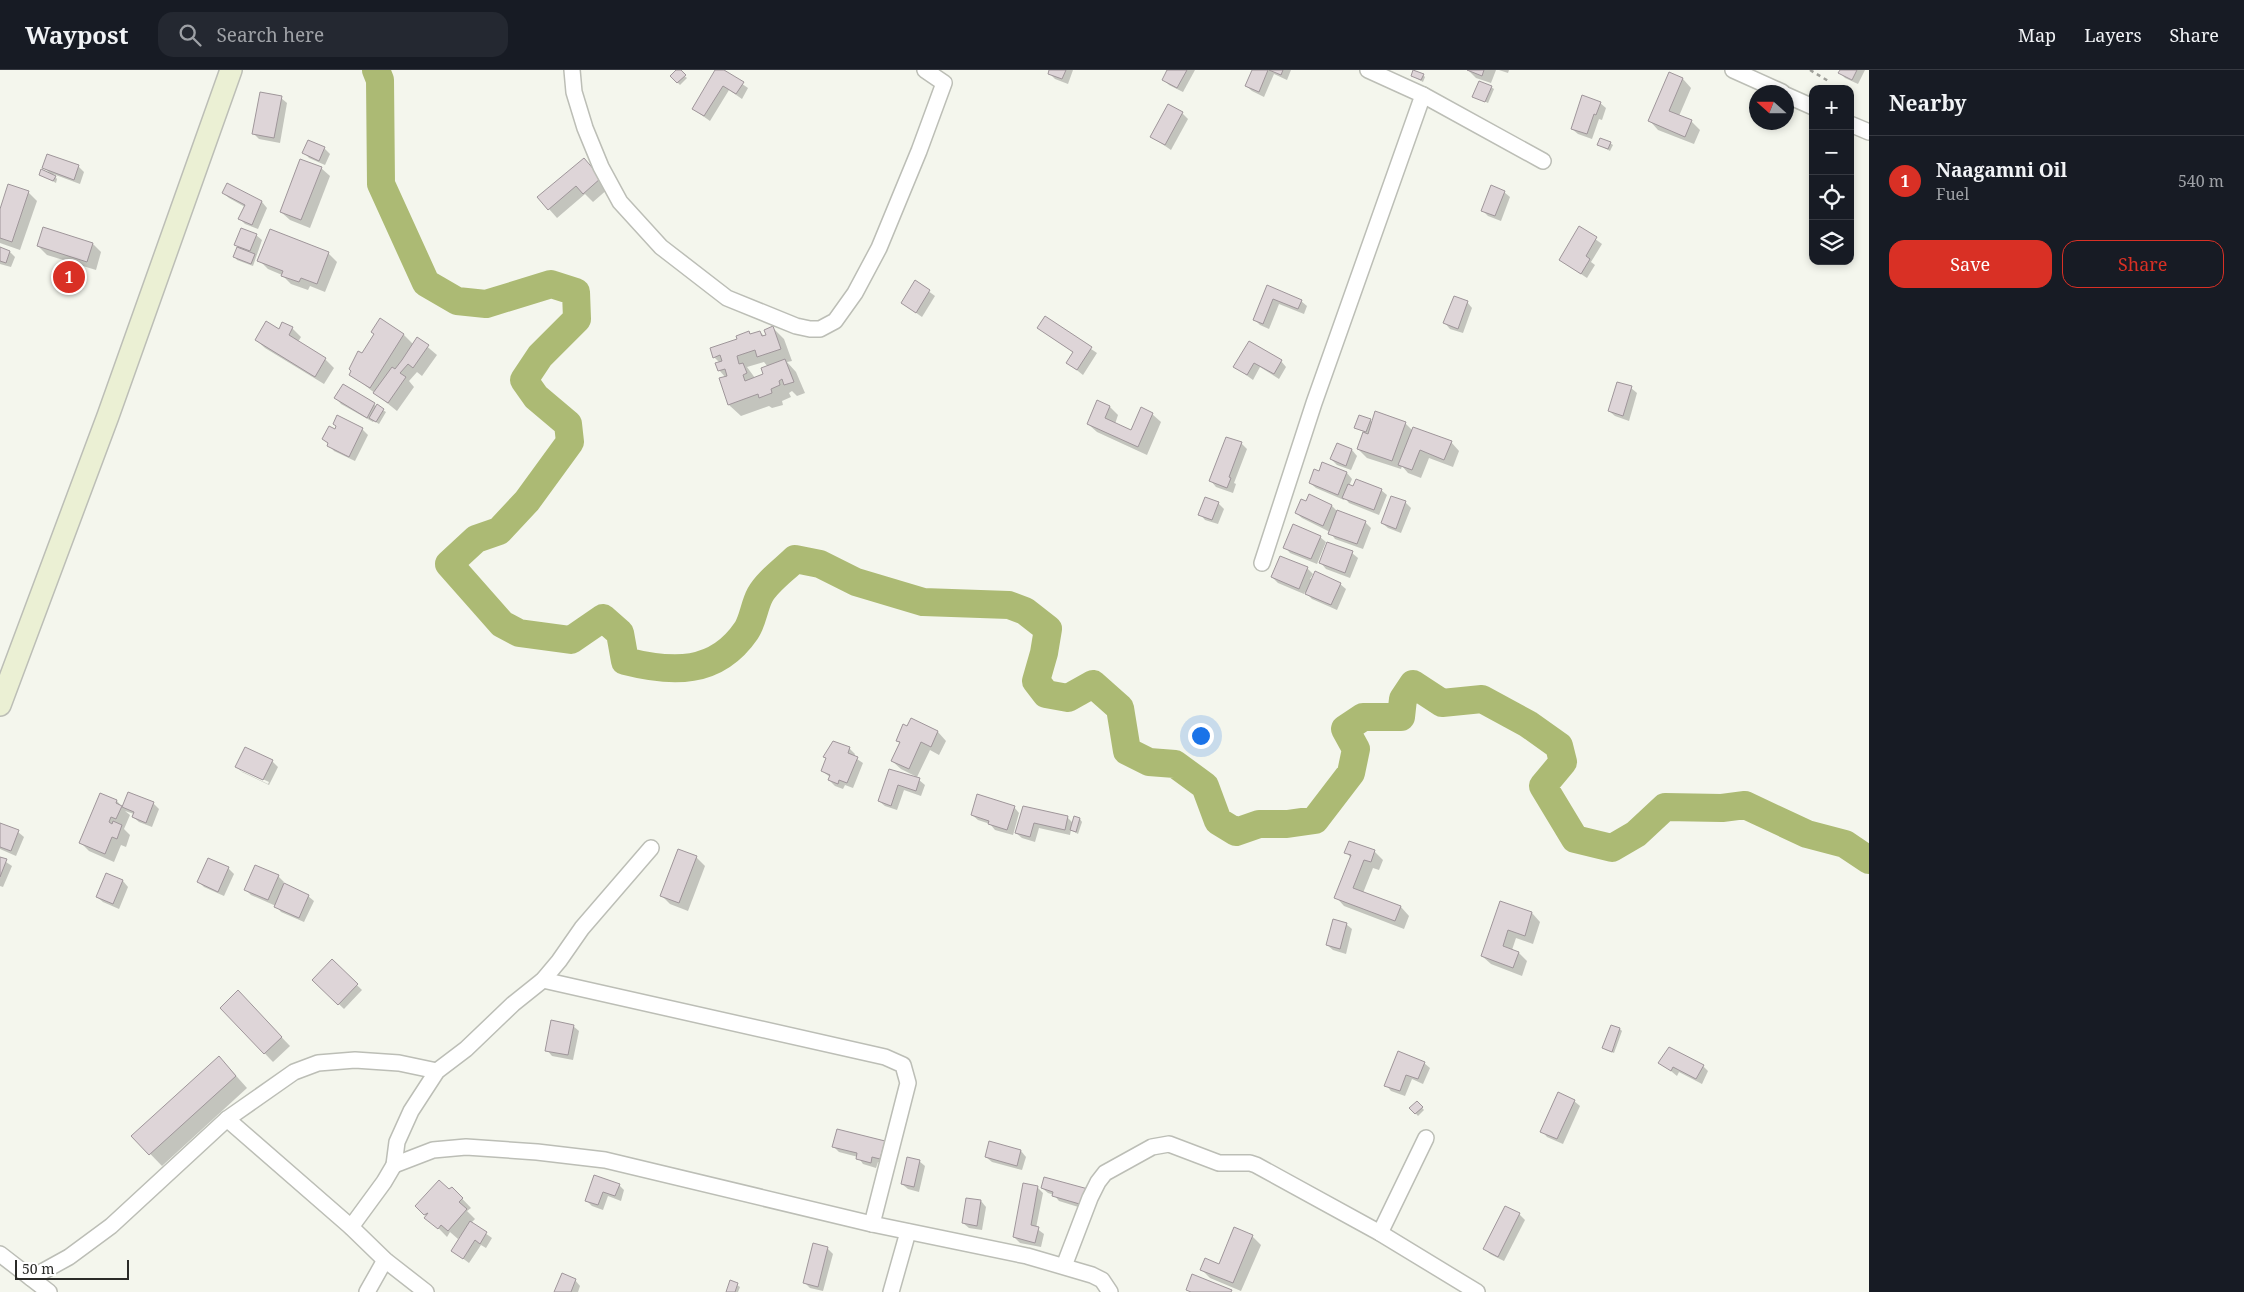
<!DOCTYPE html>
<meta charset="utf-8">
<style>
:root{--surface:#171b24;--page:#242831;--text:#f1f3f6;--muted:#9ea1a6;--line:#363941;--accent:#d93025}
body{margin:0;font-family:"Noto Serif",serif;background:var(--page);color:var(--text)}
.controls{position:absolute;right:15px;top:15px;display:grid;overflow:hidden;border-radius:10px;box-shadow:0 2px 8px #0003}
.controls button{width:45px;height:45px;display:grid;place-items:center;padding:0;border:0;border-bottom:1px solid var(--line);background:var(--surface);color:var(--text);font:25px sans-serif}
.compass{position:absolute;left:1749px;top:15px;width:45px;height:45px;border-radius:50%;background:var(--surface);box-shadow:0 2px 8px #0003;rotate:291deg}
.scale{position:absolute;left:15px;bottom:12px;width:114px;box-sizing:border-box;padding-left:5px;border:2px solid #2b2b28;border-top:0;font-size:14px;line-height:18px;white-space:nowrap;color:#2b2b28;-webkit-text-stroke:4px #fff;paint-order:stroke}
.you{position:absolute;left:1200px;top:665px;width:18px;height:18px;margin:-12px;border:4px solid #fff;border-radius:50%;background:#1a73e8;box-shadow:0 0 0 8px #1a73e833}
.badge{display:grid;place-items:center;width:32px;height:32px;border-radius:50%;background:var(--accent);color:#fff;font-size:16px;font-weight:700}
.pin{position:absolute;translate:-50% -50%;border:2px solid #fff;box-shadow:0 1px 5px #0006}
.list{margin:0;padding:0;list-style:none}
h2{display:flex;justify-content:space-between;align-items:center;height:65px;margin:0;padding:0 20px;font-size:21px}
h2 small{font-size:16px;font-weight:400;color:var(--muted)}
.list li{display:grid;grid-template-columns:32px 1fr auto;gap:15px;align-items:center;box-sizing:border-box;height:90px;padding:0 20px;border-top:1px solid var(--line)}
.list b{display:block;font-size:19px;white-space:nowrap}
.list p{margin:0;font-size:16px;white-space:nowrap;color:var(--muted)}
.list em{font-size:16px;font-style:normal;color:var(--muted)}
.actions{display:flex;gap:10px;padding:15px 20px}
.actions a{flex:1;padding:11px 0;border:1px solid var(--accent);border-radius:15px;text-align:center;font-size:18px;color:var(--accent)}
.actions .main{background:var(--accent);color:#fff}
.icon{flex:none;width:28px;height:28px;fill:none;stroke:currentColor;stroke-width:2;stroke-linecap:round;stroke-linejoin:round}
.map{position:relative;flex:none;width:1869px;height:1222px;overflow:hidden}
header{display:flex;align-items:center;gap:30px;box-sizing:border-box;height:70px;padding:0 25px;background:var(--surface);border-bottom:1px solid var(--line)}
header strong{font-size:24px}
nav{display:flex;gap:28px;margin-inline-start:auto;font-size:18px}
.search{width:350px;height:45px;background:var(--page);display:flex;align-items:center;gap:12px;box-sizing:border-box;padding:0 18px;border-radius:15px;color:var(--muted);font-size:19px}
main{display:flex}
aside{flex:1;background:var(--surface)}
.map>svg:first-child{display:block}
</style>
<header>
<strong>Waypost</strong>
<div class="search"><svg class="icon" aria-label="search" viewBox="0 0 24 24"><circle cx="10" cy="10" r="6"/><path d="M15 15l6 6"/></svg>Search here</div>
<nav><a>Map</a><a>Layers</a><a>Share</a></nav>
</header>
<main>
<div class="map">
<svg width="1869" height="1222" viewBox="0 0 1869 1222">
<rect width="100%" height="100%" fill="#f4f6ed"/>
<g fill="#0003" fill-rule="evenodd">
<polygon points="677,0 687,8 680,15 671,6"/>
<polygon points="717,0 722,0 748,18 742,29 729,20 710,51 693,39"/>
<polygon points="1051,0 1073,0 1068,14 1055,9 1049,3"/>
<polygon points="1168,0 1195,0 1183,22 1169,15 1164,10"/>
<polygon points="1253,0 1291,0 1287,10 1274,4 1264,27 1252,21 1246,16"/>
<polygon points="1468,0 1496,0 1491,13 1476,8"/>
<polygon points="1499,0 1509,0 1508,3"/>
<polygon points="1841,0 1865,0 1858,14 1845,8 1840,3"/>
<polygon points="1670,4 1683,9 1691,18 1679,46 1691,51 1700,60 1694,74 1658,60 1650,51"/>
<polygon points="1423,5 1425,7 1423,12 1412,6"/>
<polygon points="1491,17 1494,19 1488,33 1474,26"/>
<polygon points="281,28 287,33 280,73 259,69 254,64"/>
<polygon points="1600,33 1606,38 1602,50 1599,49 1592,69 1578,64 1572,59"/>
<polygon points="1182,43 1188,49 1171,80 1152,67"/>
<polygon points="1610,73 1613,75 1610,81 1599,75"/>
<polygon points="324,78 330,84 325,95 309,88 304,82"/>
<polygon points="584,90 609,118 593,132 585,124 557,148 549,139"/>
<polygon points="78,96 84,102 80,114 53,104 57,109 56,113 40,104 51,104 44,98"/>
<polygon points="321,98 330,106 310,158 290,150 281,142"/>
<polygon points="28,122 37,131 20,180 0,173 0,143"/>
<polygon points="1504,122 1510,127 1501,151 1488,146 1482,140"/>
<polygon points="223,123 262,132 267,138 258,159 245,154 240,149 245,137 229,128"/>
<polygon points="1580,158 1602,174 1591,192 1595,195 1587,208 1560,190"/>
<polygon points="43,159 93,174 101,182 96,200 47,185 38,176"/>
<polygon points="256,165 262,170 253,196 237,190 235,187 238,177 236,174"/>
<polygon points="0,179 10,182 15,187 11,197 0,194"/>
<polygon points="328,183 337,192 325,222 310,216 308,220 291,214 282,205 268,199 259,190"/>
<polygon points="916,212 935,226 922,247 902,233"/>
<polygon points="1267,217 1301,231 1307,236 1304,244 1279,234 1269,259 1260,255 1254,249"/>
<polygon points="1467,232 1472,238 1463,263 1450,259 1445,253"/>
<polygon points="1045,248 1097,283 1083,305 1068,293 1074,283 1039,258"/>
<polygon points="380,250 404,265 413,274 417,268 437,285 422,306 417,302 409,311 414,317 397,341 351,304 375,265"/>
<polygon points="292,258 301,267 298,272 325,289 334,298 324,314 265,278 256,270"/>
<path d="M773,258L784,269L792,291L787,292L796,302L805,323L797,326L792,321L789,323L791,327L782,331L783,335L772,338L769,336L741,346L729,335L726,308L719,300L720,293L714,287L749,262L751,265L760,262L765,267ZM764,292L768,297L764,305L755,308L747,297Z"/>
<polygon points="1249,273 1281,291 1286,297 1279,309 1260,297 1253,310 1235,297"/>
<polygon points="343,316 386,342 379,354 374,351 373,352 341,334 336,328"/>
<polygon points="1631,318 1637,323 1629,351 1615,346 1609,341"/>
<polygon points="1098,332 1110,337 1118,345 1115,354 1132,361 1152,344 1161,352 1147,385 1097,362 1088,354"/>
<polygon points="1370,350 1373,353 1405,353 1413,361 1451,372 1459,381 1453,397 1429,388 1421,408 1408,403 1402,396 1401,399 1367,388 1358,379 1364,362 1355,358"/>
<polygon points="362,359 368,365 355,391 334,381 324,369 336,360"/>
<polygon points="1241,373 1247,379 1234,413 1236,414 1233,423 1216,417 1211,411"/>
<polygon points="1337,374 1352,380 1357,386 1351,400 1337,395 1331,389"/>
<polygon points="1323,394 1347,403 1352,409 1349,416 1381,420 1387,425 1379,445 1349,433 1345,428 1344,430 1316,418 1310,413 1320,402"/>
<polygon points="1310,426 1332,436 1337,441 1365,452 1371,458 1363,479 1335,469 1330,462 1302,448 1296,443 1306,433"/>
<polygon points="1405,432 1411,438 1401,463 1388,458 1382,453"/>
<polygon points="1218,433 1224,439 1218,454 1205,450 1200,444"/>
<polygon points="1320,467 1326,472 1317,494 1290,483 1285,477"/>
<polygon points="1352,483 1358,488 1350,508 1326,499 1321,493"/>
<polygon points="1307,498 1313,504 1310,509 1340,514 1346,519 1337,540 1312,529 1305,522 1304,524 1278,513 1272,507"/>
<polygon points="911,650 938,662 946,671 939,685 930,680 917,707 901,699 892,691 900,673 897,670"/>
<polygon points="834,672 850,679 855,684 854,687 863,693 853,718 845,715 843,719 835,716 829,710 830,707 822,701"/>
<path d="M272,691L278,697L269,715L242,702L237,697ZM241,699L269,712L268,714L241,701Z"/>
<polygon points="890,700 919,710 925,715 921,726 904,720 897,740 885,736 879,731"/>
<polygon points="128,724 153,733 159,739 152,757 139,752 133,747 134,744 125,741 130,745 124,759 130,765 126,777 121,775 114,792 89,781 81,773 100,725 117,731 123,738"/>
<polygon points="1014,737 1019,743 1013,765 995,760 990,754 978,750 972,745"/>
<polygon points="1024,737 1067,747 1073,753 1075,748 1080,749 1082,752 1078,764 1071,760 1070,765 1039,758 1035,772 1022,768 1016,763"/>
<polygon points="0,754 18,762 24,767 16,786 0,779"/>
<polygon points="1374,781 1383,790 1379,800 1373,798 1363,823 1401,837 1409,846 1404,859 1344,836 1336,827 1351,788 1346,782"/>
<polygon points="696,787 705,796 688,841 670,834 662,826"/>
<polygon points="0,788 12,796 3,817 0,816"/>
<polygon points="209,789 228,798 234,804 224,826 204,817 198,811"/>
<polygon points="106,805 123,811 128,817 119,839 103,832 97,827"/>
<polygon points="278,806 284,812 283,814 308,826 314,831 304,852 281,842 276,836 251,825 246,820"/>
<polygon points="1501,833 1532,843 1540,852 1533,874 1516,868 1512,880 1519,883 1527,891 1522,906 1491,894 1482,886"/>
<polygon points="1346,854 1352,859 1346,884 1333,880 1327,875"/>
<polygon points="332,891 362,920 344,939 314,910"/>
<polygon points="247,931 290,976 273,992 221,938"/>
<polygon points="573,956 579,961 573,990 552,986 547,980"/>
<polygon points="1620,959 1622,961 1614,983 1606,980 1604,978"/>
<polygon points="1660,992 1703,996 1708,1001 1702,1014 1679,1002 1677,1006"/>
<polygon points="1424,993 1430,998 1423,1014 1412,1009 1405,1026 1391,1021 1386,1015"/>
<polygon points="230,999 247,1018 162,1096 133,1066"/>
<polygon points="1574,1031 1580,1036 1563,1074 1547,1067 1542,1061"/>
<polygon points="1417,1032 1424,1040 1418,1046 1411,1038"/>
<polygon points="884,1072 890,1078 886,1094 878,1092 876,1098 863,1094 858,1087 839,1082 834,1077"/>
<polygon points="1021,1081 1026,1087 1022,1100 992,1092 986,1087"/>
<polygon points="919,1091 925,1096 919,1122 908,1119 902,1114"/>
<polygon points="595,1107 619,1115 624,1120 621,1131 608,1126 603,1140 592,1136 586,1130"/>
<polygon points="1045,1108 1088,1140 1059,1131 1054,1125 1048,1123 1042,1118"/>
<polygon points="1037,1117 1043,1123 1036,1158 1044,1164 1041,1177 1020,1173 1014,1167"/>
<polygon points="452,1118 471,1138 467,1141 475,1149 471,1153 492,1168 486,1178 481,1175 469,1193 453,1181 461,1165 458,1169 450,1162 447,1167 417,1136"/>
<polygon points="981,1131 986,1137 982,1160 969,1158 963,1153"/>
<polygon points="1519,1144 1525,1150 1504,1191 1490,1184 1485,1179"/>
<polygon points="1252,1166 1261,1175 1241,1221 1210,1208 1202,1200 1220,1195"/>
<polygon points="827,1178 833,1184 823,1221 810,1218 804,1212"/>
<polygon points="575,1210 580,1216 578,1222 555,1222"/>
<polygon points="737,1215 740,1217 738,1222 727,1222"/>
</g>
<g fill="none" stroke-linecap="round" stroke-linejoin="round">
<path stroke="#acba74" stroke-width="28" d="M376,0L380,10L381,114L426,213L457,231L486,234L551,214L576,222L577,249L540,286L524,310L536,327L568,354L570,372L527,431L499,461L476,469L449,494L502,554L519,563L571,570L603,548L620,563L625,591C672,603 716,605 746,561C753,551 754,536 760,525C767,512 784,500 795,489L820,494L856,512L923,532L1009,535L1025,541L1048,559L1044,583L1036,611L1046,624L1068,628L1093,614L1120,638L1127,681L1149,692L1175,694L1205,716L1218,751L1236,762L1259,754H1287L1315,750L1351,703L1356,679L1345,659L1363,647H1401L1403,629L1413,614L1442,633L1482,629L1528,654L1559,676L1563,692L1543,716L1575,769L1612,778L1636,764L1665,737L1722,738L1745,735L1807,764L1845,774L1869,790"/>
</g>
<g fill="#ded5d8" stroke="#9f969a">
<polygon points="676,0 681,0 686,5 677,13 670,6"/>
<polygon points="715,0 724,0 744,12 736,24 723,16 704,46 692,39"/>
<polygon points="1049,0 1066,0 1062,9 1048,4"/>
<polygon points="1167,0 1187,0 1177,18 1162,10"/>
<polygon points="1252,0 1268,0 1259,22 1245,16"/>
<polygon points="1269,0 1283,0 1281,5"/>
<polygon points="1413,0 1424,4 1421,10 1411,6"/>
<polygon points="1467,0 1484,0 1482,6"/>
<polygon points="1840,0 1857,0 1852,10 1838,3"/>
<polygon points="1669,2 1683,8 1669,41 1692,50 1685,67 1648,51"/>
<polygon points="1479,11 1492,16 1485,32 1472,27"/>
<polygon points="260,22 282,26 274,68 252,64"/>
<polygon points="1582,25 1601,32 1596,45 1594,44 1587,64 1571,59"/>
<polygon points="1168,34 1183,42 1165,75 1150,67"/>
<polygon points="1600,68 1611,72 1608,79 1597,75"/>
<polygon points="308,70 325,77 319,91 302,83"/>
<polygon points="47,84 79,95 74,110 42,98"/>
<polygon points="584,88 601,108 583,124 576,116 548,140 537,127"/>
<polygon points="300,89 322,97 301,150 280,142"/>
<polygon points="41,99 56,106 53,111 39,105"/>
<polygon points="227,113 262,131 252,155 238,149 245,135 222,123"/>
<polygon points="8,114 29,121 12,172 0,168 0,139"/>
<polygon points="1491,115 1505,121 1495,146 1481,141"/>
<polygon points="1579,156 1597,167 1586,186 1590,189 1581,204 1559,190"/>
<polygon points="43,157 93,173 87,192 37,176"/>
<polygon points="241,158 257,164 250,181 234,175"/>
<polygon points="270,159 329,182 317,214 301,208 299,212 281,206 283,201 257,191"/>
<polygon points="0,177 10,181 6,193 0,191"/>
<polygon points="237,177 255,184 251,194 233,187"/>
<polygon points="915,210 930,220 916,243 901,233"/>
<polygon points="1267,215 1302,230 1298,239 1273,229 1263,254 1253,250"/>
<polygon points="1454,226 1468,231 1458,259 1443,253"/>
<polygon points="1045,246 1092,277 1077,300 1066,293 1073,282 1037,258"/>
<polygon points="380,248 404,264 370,318 349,305 351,301 349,299 358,281 362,283 374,264 371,262"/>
<polygon points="266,251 279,259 282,252 293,257 289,265 326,288 315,307 255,270"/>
<polygon points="773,256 781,279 757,287 755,280 737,286 739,294 743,293 747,303 743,305 745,311 763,304 761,298 785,289 794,312 784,315 782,309 779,311 780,315 771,319 772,323 759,328 758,324 728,335 719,308 727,306 725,299 718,301 715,293 722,291 720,285 713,288 710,278 737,269 736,266 749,261 750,264 760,261 762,266 766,265 764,260"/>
<polygon points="417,267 429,275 413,298 408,294 400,303 406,307 388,333 373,323 392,297 395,299 402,290"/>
<polygon points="1249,271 1282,290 1274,304 1254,293 1247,305 1233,297"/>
<polygon points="1617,312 1632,316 1623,346 1608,341"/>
<polygon points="343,314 375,333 367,348 334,328"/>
<polygon points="1097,330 1110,336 1105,348 1131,360 1141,337 1153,343 1138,377 1087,354"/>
<polygon points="377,334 384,339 376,352 369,348"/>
<polygon points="1375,341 1406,352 1392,391 1357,379 1363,362 1368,364"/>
<polygon points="337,345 363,358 349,387 327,376 328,373 322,369 329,356 335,359 336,356 333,354"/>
<polygon points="1359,345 1371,349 1366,362 1354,358"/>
<polygon points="1413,357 1452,371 1444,390 1420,380 1412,400 1398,395"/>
<polygon points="1226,367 1242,372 1229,407 1231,408 1227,418 1209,411"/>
<polygon points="1337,373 1352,379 1346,396 1330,389"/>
<polygon points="1322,392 1347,402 1338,425 1309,413 1314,399 1319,401"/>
<polygon points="1356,409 1382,419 1374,440 1342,428 1348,414 1353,416"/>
<polygon points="1309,424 1332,435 1323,456 1295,443 1301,429 1306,431"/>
<polygon points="1391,426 1406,431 1396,459 1381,453"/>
<polygon points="1205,427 1219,432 1212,450 1198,445"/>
<polygon points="1337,440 1366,451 1357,474 1328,464"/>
<polygon points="1293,454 1321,466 1311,489 1283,478"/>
<polygon points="1327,472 1353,481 1345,503 1319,493"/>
<polygon points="1280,486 1308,497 1299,519 1271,507"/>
<polygon points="1315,501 1341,513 1331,535 1305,524"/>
<polygon points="911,648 938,661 931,677 921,672 909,699 891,691 900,672 896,671 903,654 907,656"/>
<polygon points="833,671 850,677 848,683 858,687 847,713 839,710 838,714 828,710 830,705 821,701 826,688 823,687"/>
<polygon points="245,677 273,690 263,710 235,697"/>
<polygon points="889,699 920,708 916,721 898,715 891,736 878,731"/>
<polygon points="128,722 154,732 146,753 132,747 134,742 122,737"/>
<polygon points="100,723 117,730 116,733 122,736 116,749 111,747 109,752 112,754 113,751 122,755 117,769 112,767 105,784 79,773"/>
<polygon points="977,724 1015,736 1007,760 988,754 989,751 971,745"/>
<polygon points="1023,736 1068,746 1065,760 1034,753 1030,767 1015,763"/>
<polygon points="1074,746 1080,748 1076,762 1070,760"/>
<polygon points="0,753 19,760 11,781 0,777"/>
<polygon points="1349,771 1375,780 1371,792 1364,790 1353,818 1401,836 1395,851 1334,828 1351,785 1344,783"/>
<polygon points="678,779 697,786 679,833 660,826"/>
<polygon points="0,787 7,789 0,807"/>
<polygon points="208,788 229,797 218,822 197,812"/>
<polygon points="255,795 279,805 268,830 244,820"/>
<polygon points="106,803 123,810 113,834 96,827"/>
<polygon points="284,813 309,825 299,848 274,837"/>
<polygon points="1500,831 1532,842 1525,866 1508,860 1503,876 1519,882 1513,898 1481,886"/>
<polygon points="1333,849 1347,853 1340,879 1326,875"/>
<polygon points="332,889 358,914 338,935 312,910"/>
<polygon points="238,920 282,967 264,984 220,938"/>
<polygon points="551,950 574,955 568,985 545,981"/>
<polygon points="1611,955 1620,958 1612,982 1602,978"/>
<polygon points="1669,977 1704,995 1696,1009 1673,997 1671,1001 1658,993"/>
<polygon points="1398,981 1425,992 1418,1009 1406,1005 1400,1021 1384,1016"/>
<polygon points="219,986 236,1006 149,1085 131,1066"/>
<polygon points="1558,1022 1575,1030 1557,1069 1540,1062"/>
<polygon points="1417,1031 1423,1037 1415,1044 1409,1038"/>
<polygon points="837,1059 885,1071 880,1089 872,1087 871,1093 856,1089 857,1083 832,1077"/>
<polygon points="989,1071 1021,1080 1017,1096 985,1087"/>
<polygon points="907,1087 920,1090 914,1117 901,1114"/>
<polygon points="594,1105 620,1114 615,1126 603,1122 598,1135 585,1131"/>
<polygon points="1044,1107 1088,1119 1083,1135 1052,1126 1053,1122 1041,1118"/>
<polygon points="439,1110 449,1119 452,1117 463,1128 459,1132 467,1139 448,1161 441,1155 438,1159 424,1148 428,1143 424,1145 415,1136"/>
<polygon points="1023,1113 1038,1116 1031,1155 1039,1157 1035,1173 1013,1167"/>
<polygon points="966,1128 981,1130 977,1156 962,1153"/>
<polygon points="1505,1136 1520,1143 1498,1187 1483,1179"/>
<polygon points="470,1151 487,1162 480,1174 475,1170 463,1189 451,1181"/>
<polygon points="1234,1157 1253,1165 1233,1213 1200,1200 1205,1188 1219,1194"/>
<polygon points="813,1173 828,1177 818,1217 803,1213"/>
<polygon points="562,1203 576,1209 571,1222 554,1222"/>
<polygon points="1192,1204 1232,1220 1231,1222 1191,1222 1186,1220"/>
<polygon points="730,1210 738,1213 735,1222 726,1222"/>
</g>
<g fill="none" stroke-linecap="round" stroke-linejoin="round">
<defs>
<g id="minor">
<polyline points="572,0 574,22 585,58 601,97 620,132 661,177 727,228 796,256 810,259 820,259 835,251 855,223 879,178 919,81 944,13 925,0"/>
<polyline points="1733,0 1782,22"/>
<polyline points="1423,25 1543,91"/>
<polyline points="1786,25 1813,37"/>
<polyline points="1850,54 1869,62"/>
<polyline points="1262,493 1314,333 1423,25 1368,0"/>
<polyline points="543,910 885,987 903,995 908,1013 872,1154"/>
<polyline points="227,1049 351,1157 385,1190 426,1222"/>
<polyline points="394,1095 433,1080 466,1077 537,1082 605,1090 872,1154 1027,1186 1092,1205 1102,1210 1110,1222"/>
<polyline points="351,1157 384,1112 394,1095 397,1072 411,1041 437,1001 466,979 513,934 543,910 559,891 582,858 651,778"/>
<polyline points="1380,1163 1426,1068"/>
<polyline points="0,1184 49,1222"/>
<polyline points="1064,1196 1090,1128 1098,1112 1105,1103 1152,1077 1169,1074 1219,1093 1250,1093 1256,1095 1380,1163 1477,1222"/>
<polyline points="31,1208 69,1187 111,1156 227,1049 294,1002 318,993 355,990 399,993 437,1001"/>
<polyline points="367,1222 385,1190"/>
<polyline points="891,1222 908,1162"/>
</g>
<polyline id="secondary" points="0,635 108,346 231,0"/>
</defs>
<use href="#minor" stroke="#bcbeb6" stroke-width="18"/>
<use href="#secondary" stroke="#bcbeb6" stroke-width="24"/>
<polyline stroke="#9fa099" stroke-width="2.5" stroke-dasharray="4 4" stroke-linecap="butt" points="1810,0 1830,12"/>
<use href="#minor" stroke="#fff" stroke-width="15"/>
<use href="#secondary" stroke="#ebf0d4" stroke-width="21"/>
</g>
</svg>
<div class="controls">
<button>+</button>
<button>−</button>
<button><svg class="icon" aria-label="locate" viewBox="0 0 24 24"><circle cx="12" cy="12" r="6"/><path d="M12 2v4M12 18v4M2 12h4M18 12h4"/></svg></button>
<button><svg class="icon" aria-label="layers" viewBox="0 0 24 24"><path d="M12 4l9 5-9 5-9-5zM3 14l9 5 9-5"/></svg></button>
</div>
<svg class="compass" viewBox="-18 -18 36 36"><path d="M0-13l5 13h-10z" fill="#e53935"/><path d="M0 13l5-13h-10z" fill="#9ea1a6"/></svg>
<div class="scale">50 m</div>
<div class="you"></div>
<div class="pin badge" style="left:69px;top:207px">1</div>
</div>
<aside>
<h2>Nearby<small></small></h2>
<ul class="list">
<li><span class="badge">1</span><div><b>Naagamni Oil</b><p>Fuel</p></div><em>540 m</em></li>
</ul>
<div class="actions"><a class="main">Save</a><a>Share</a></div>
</aside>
</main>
